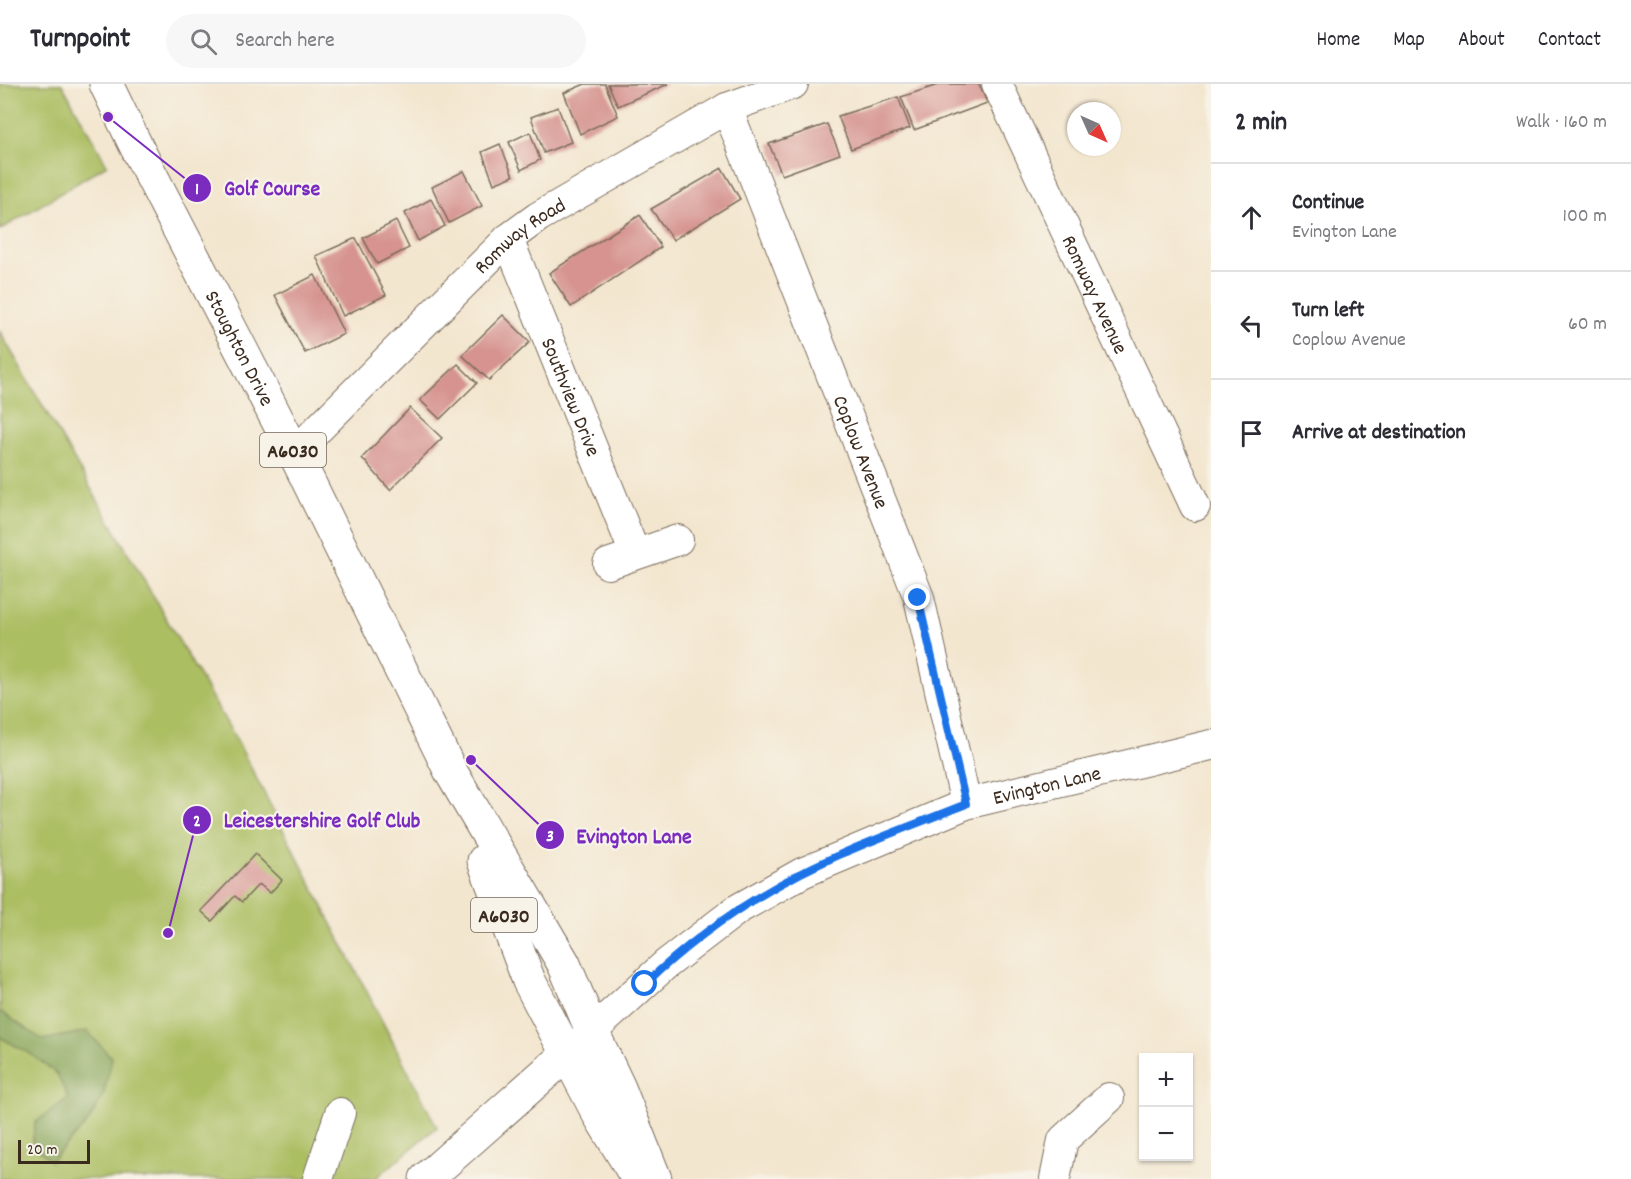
<!DOCTYPE html>
<meta charset="utf-8">
<style>
:root{--surface:#fff;--page:#f7f7f7;--text:#2b2b33;--muted:#7c7c81;--line:#e1e1e2}
body{margin:0;font-family:Dekko,sans-serif;background:var(--page);color:var(--text)}
.controls{position:absolute;right:18px;bottom:18px;display:grid;overflow:hidden;border-radius:0px;box-shadow:0 2px 4px #0004}
.controls button{width:54px;height:54px;display:grid;place-items:center;padding:0;border:0;border-bottom:2px solid var(--line);background:var(--surface);color:var(--text);font:30px sans-serif}
.compass{position:absolute;left:1067px;top:18px;width:54px;height:54px;border-radius:50%;background:var(--surface);box-shadow:0 2px 4px #0004;rotate:135deg}
.scale{position:absolute;left:18px;bottom:15px;width:72px;box-sizing:border-box;padding-left:6px;border:3px solid #3b2a1e;border-top:0;font-size:16px;line-height:21px;white-space:nowrap;color:#3b2a1e;-webkit-text-stroke:4px #f7f3e8;paint-order:stroke}
.stop{position:absolute;width:18px;height:18px;margin:-14px;border:4px solid #1a73e8;border-radius:50%;background:#fff}
.stop.end{background:#1a73e8;border-color:#fff;box-shadow:0 2px 6px #0008}
.list{margin:0;padding:0;list-style:none}
h2{display:flex;justify-content:space-between;align-items:center;height:78px;margin:0;padding:0 24px;font-size:26px}
h2 small{font-size:20px;font-weight:400;color:var(--muted)}
.list li{display:grid;grid-template-columns:39px 1fr auto;gap:18px;align-items:center;box-sizing:border-box;height:108px;padding:0 24px;border-top:2px solid var(--line)}
.list b{display:block;font-size:22px;white-space:nowrap}
.list p{margin:0;font-size:20px;white-space:nowrap;color:var(--muted)}
.list em{font-size:20px;font-style:normal;color:var(--muted)}
.icon{flex:none;width:33px;height:33px;fill:none;stroke:currentColor;stroke-width:2;stroke-linecap:round;stroke-linejoin:round}
.map{position:relative;flex:none;width:1211px;height:1095px;overflow:hidden}
header{display:flex;align-items:center;gap:36px;box-sizing:border-box;height:84px;padding:0 30px;background:var(--surface);border-bottom:2px solid var(--line)}
header strong{font-size:28px}
nav{display:flex;gap:33px;margin-inline-start:auto;font-size:21px}
.search{width:420px;height:54px;background:var(--page);display:flex;align-items:center;gap:15px;box-sizing:border-box;padding:0 21px;border-radius:33px;color:var(--muted);font-size:22px}
main{display:flex}
aside{flex:1;background:var(--surface)}
.map>svg:first-child{display:block}
</style>
<header>
<strong>Turnpoint</strong>
<div class="search"><svg class="icon" aria-label="search" viewBox="0 0 24 24"><circle cx="10" cy="10" r="6"/><path d="M15 15l6 6"/></svg>Search here</div>
<nav><a>Home</a><a>Map</a><a>About</a><a>Contact</a></nav>
</header>
<main>
<div class="map">
<svg width="1211" height="1095" viewBox="0 0 1211 1095">
<rect width="100%" height="100%" fill="#f7f3e8"/>
<filter id="ink" filterUnits="userSpaceOnUse"><feTurbulence type="fractalNoise" baseFrequency=".0167" numOctaves="2"/><feDisplacementMap in="SourceGraphic" scale="12" xChannelSelector="R" yChannelSelector="G"/><feConvolveMatrix kernelMatrix="1 2 1 2 8 2 1 2 1" color-interpolation-filters="sRGB"/></filter>
<filter id="wash" filterUnits="userSpaceOnUse"><feTurbulence type="fractalNoise" baseFrequency=".008" numOctaves="4" result="noise"/><feDisplacementMap in="SourceGraphic" scale="24" xChannelSelector="R" yChannelSelector="G"/><feGaussianBlur stdDeviation="1.35" result="paint"/><feColorMatrix in="noise" values="0 0 0 0 0 0 0 0 0 0 0 0 0 0 0 0 0 1.4 0 .05"/><feComposite in="paint" operator="in"/></filter>
<g filter="url(#wash)">
<rect width="100%" height="100%" fill="#f3e6cf"/>
<g fill="#abbe62" stroke="#737440" stroke-width="1.5">
<polygon points="0,0 62,0 107,81 0,146"/>
<polygon points="0,248 236,655 437,1043 375,1095 0,1095"/>
</g>
<polygon fill="#88a558" stroke="#62683b" stroke-width="1.5" points="0,927 43,956 87,947 112,974 104,1009 89,1037 51,1077 32,1061 35,1039 68,1014 57,990 32,971 0,953"/>
<g id="blocks">
<g fill="#d6938f">
<polygon points="585,0 605,0 618,32 580,50 564,9"/>
<polygon points="608,0 668,0 618,22"/>
<polygon points="941,0 979,0 987,19 914,46 901,13"/>
<polygon points="898,13 910,44 851,65 838,32"/>
<polygon points="558,23 571,58 544,69 531,33"/>
<polygon points="827,40 840,70 782,91 769,60"/>
<polygon points="530,48 540,76 521,86 509,58"/>
<polygon points="500,60 513,92 494,100 482,68"/>
<polygon points="722,84 740,115 673,156 651,125"/>
<polygon points="464,87 482,122 449,139 432,103"/>
<polygon points="431,115 445,142 418,157 405,129"/>
<polygon points="640,131 661,163 571,223 549,189"/>
<polygon points="396,137 409,164 377,180 363,154"/>
<polygon points="356,154 386,211 343,232 316,172"/>
<polygon points="315,191 344,250 305,269 275,211"/>
<polygon points="503,231 530,258 489,296 462,271"/>
<polygon points="458,280 477,299 440,335 420,316"/>
<polygon points="410,324 442,354 390,406 362,374"/>
<polygon points="255,770 282,796 270,809 259,800 242,818 235,812 212,837 201,827"/>
</g>
</g>
</g>
<g filter="url(#ink)">
<use href="#blocks" fill-opacity="0" stroke="#7b6c5c" stroke-width="1.5"/>
<g fill="none" stroke-linecap="round" stroke-linejoin="round">
<defs>
<g id="minor">
<path id="s1" d="M997,0L1195,422"/>
<path id="s2" d="M727,24L919,514L966,720"/>
<path id="s3" d="M508,155L635,470"/>
<path id="s4" d="M295,370L318,345L508,155L538,133L727,24L793,0"/>
<polyline points="608,480 678,456"/>
<path id="s5" d="M575,963L665,881L738,825L802,789L966,720L1211,661"/>
<polyline points="318,1095 340,1029"/>
<polyline points="1055,1095 1063,1056 1109,1014"/>
</g>
<polyline id="major" points="426,1095 567,970"/>
<g id="highway">
<path id="s6" d="M106,0L137,64L295,370L451,688L564,880L592,947L619,1004L655,1095"/>
<polyline points="484,777 529,897 598,1029 638,1095"/>
</g>
</defs>
<use href="#minor" stroke="#7b6c5c" stroke-width="32"/>
<use href="#major" stroke="#7b6c5c" stroke-width="35"/>
<use href="#highway" stroke="#7b6c5c" stroke-width="35"/>
<use href="#minor" stroke="#fff" stroke-width="30"/>
<use href="#major" stroke="#fff" stroke-width="33"/>
<use href="#highway" stroke="#fff" stroke-width="33"/>
</g>
</g>
<g fill="none" stroke-linecap="round" stroke-linejoin="round" filter="url(#ink)">
<path stroke="#1a73e8" stroke-width="8" d="M645,900C691,856 745,818 801,789C854,762 912,742 966,720L918,514"/>
</g>
<g text-anchor="middle" stroke-width="4.5" stroke-linejoin="round" paint-order="stroke">
<g fill="#f7f3e8" stroke="#73665b" stroke-width="1.5">
<rect x="260" y="349" width="66" height="34" rx="4.5"/>
<rect x="471" y="814" width="66" height="34" rx="4.5"/>
</g>
<g font-size="20" font-weight="bold" fill="#3b2a1e">
<text x="293" y="373">A6030</text>
<text x="504" y="838">A6030</text>
</g>
<g font-size="21" fill="#3b2a1e" stroke="#f7f3e8">
<text dy="7" stroke="none"><textPath href="#s4" startOffset="314">Romway Road</textPath></text>
<text dy="7" stroke="none"><textPath href="#s1" startOffset="232">Romway Avenue</textPath></text>
<text dy="7" stroke="none"><textPath href="#s6" startOffset="296">Stoughton Drive</textPath></text>
<text dy="7" stroke="none"><textPath href="#s3" startOffset="170">Southview Drive</textPath></text>
<text dy="7" stroke="none"><textPath href="#s2" startOffset="369">Coplow Avenue</textPath></text>
<text dy="7" stroke="none"><textPath href="#s5" startOffset="548">Evington Lane</textPath></text>
</g>
</g>
<path fill="none" stroke="#7b2cbf" stroke-width="2" d="M108 33L197 104M168 849L197 736M471 676L550 751"/>
<g fill="#7b2cbf" stroke="#f7f3e8" stroke-width="2">
<circle cx="108" cy="33" r="6"/>
<circle cx="168" cy="849" r="6"/>
<circle cx="471" cy="676" r="6"/>
<circle cx="197" cy="104" r="15"/>
<circle cx="197" cy="736" r="15"/>
<circle cx="550" cy="751" r="15"/>
</g>
<g font-size="18" text-anchor="middle" font-weight="bold" fill="#fff">
<text x="197" y="110">1</text>
<text x="197" y="742">2</text>
<text x="550" y="757">3</text>
</g>
<g font-size="22" text-anchor="middle" font-weight="bold" fill="#7b2cbf" stroke="#f7f3e8" stroke-width="4.5" stroke-linejoin="round" paint-order="stroke">
<text x="272" y="111">Golf Course</text>
<text x="322" y="743">Leicestershire Golf Club</text>
<text x="634" y="759">Evington Lane</text>
</g>
</svg>
<div class="controls">
<button>+</button>
<button>−</button>
</div>
<svg class="compass" viewBox="-18 -18 36 36"><path d="M0-13l5 13h-10z" fill="#e53935"/><path d="M0 13l5-13h-10z" fill="#7c7c81"/></svg>
<div class="scale">20 m</div>
<div class="stop" style="left:645px;top:900px"></div>
<div class="stop end" style="left:918px;top:514px"></div>
</div>
<aside>
<h2>2 min<small>Walk · 160 m</small></h2>
<ul class="list">
<li><svg class="icon" aria-label="ahead" viewBox="0 0 24 24"><path d="M12 20V5M6 11l6-6 6 6"/></svg><div><b>Continue</b><p>Evington Lane</p></div><em>100 m</em></li>
<li><svg class="icon" aria-label="left" viewBox="0 0 24 24"><path d="M17 20v-9H6M10 6l-5 5 5 5"/></svg><div><b>Turn left</b><p>Coplow Avenue</p></div><em>60 m</em></li>
<li><svg class="icon" aria-label="arrive" viewBox="0 0 24 24"><path d="M6 21V4h12l-3 4 3 4H6"/></svg><div><b>Arrive at destination</b></div></li>
</ul>
</aside>
</main>
